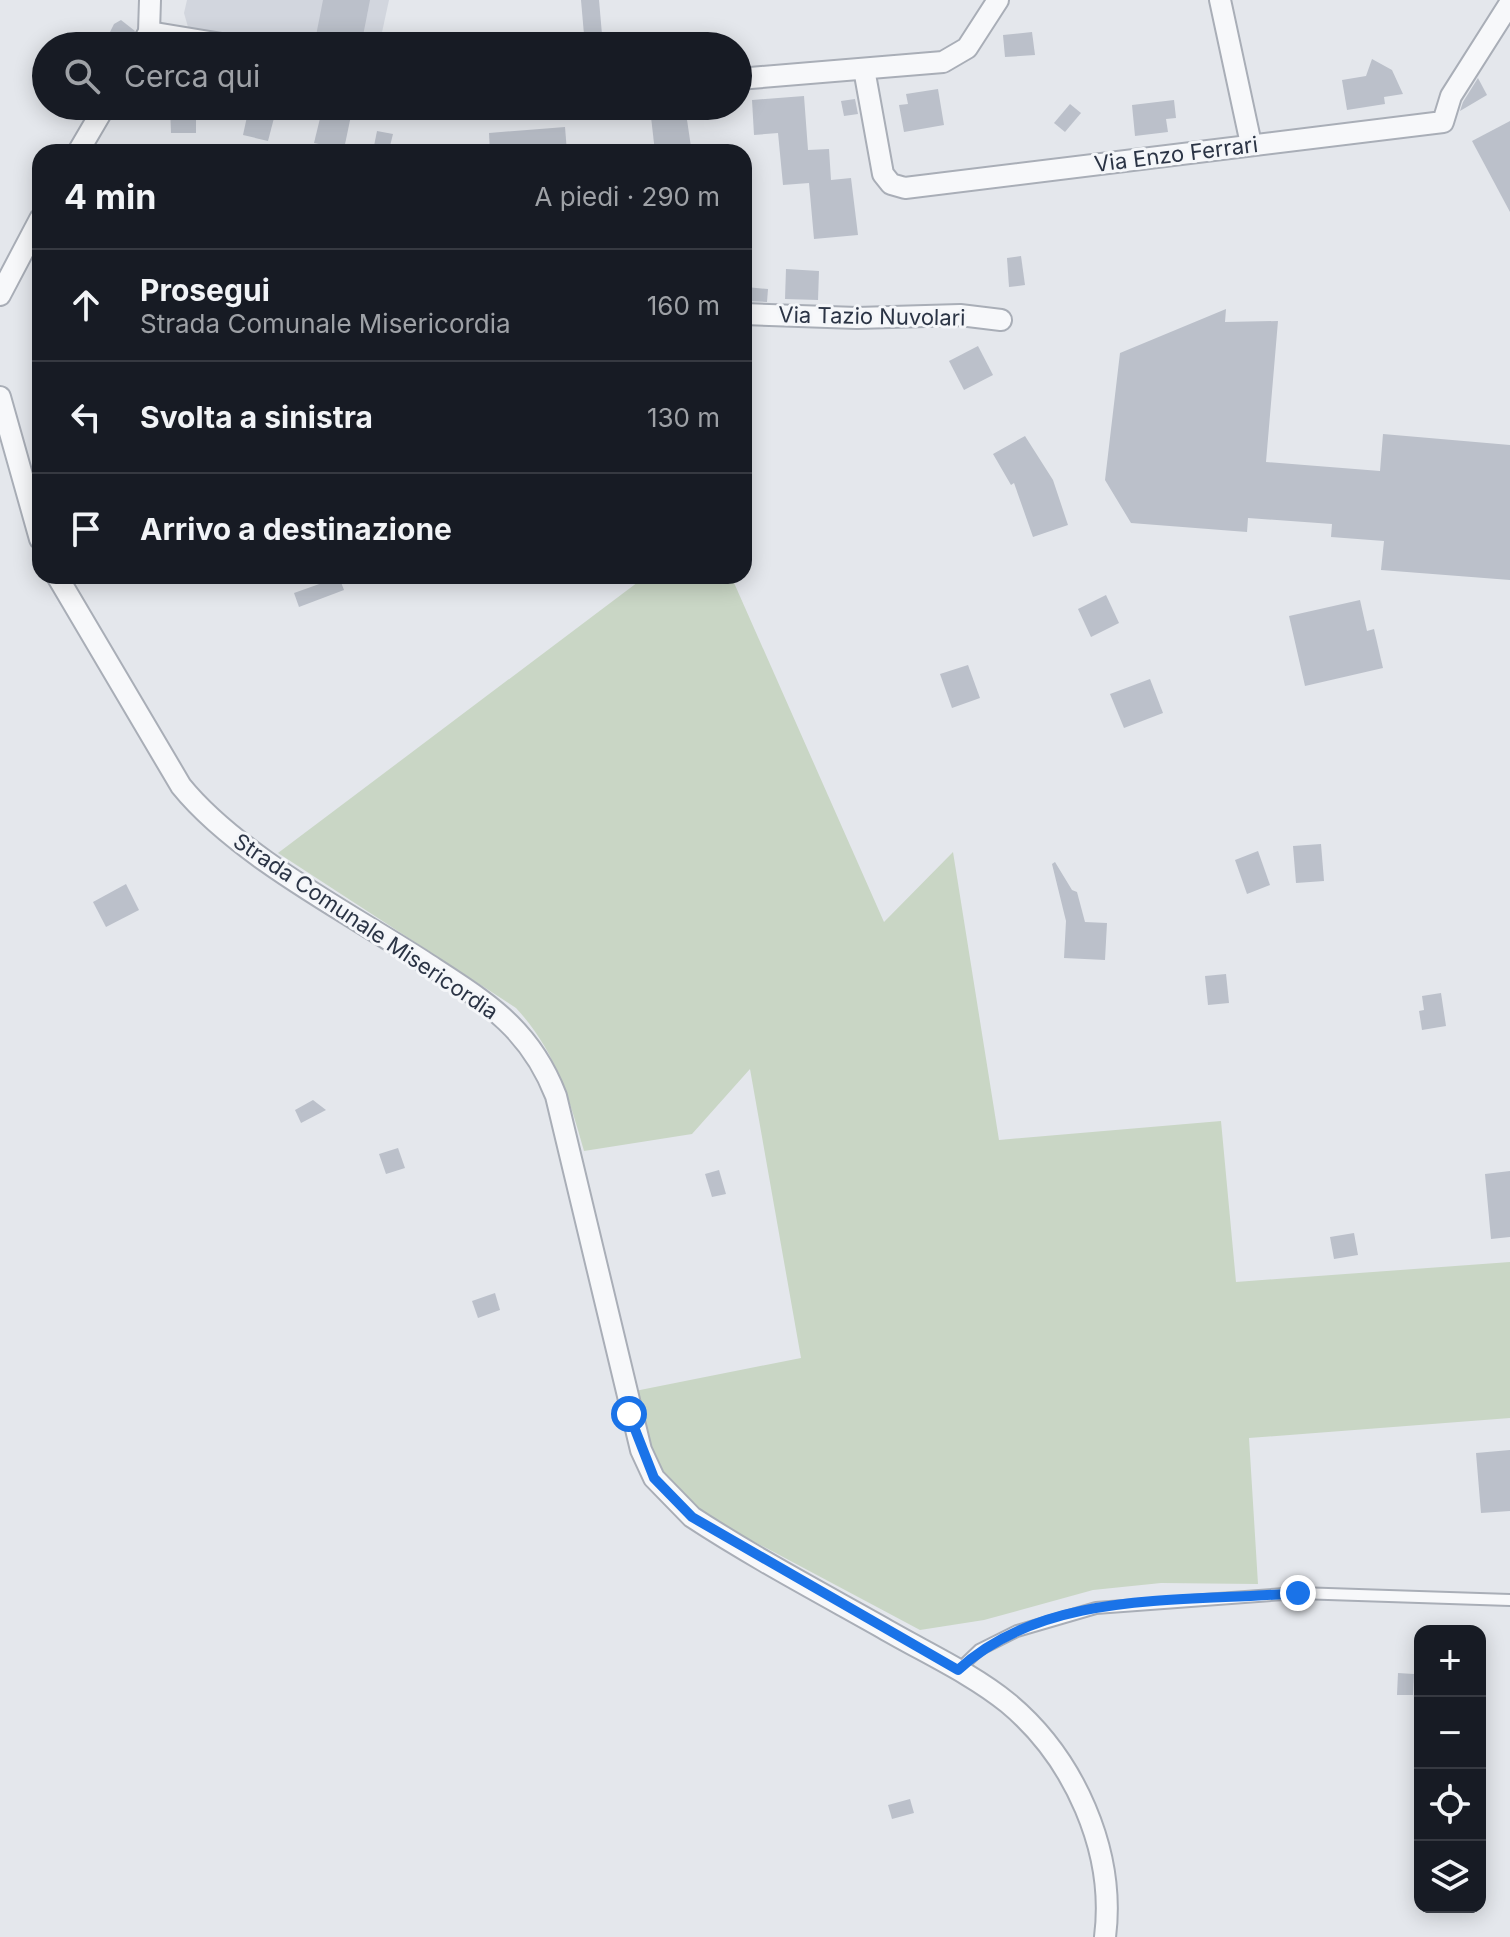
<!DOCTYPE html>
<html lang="it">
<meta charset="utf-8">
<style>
:root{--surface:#171b24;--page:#20242c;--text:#f1f3f6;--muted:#9ea1a6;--line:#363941}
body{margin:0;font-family:Inter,sans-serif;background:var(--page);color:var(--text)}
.controls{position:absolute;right:24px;bottom:24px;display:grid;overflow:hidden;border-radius:16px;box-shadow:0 4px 20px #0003}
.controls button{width:72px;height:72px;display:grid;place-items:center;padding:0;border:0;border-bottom:2px solid var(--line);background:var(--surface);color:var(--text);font:40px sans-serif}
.stop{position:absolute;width:24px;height:24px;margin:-18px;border:6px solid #1a73e8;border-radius:50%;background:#fff}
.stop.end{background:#1a73e8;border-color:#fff;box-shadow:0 2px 8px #0008}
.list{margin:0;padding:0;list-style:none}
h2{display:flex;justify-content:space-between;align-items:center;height:104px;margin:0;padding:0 32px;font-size:34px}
h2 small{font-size:26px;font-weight:400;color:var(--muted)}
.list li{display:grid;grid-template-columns:52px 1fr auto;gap:24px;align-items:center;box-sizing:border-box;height:112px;padding:0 32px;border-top:2px solid var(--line)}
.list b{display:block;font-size:30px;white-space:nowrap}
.list p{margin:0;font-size:26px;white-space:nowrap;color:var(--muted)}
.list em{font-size:26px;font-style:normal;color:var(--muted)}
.icon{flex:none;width:44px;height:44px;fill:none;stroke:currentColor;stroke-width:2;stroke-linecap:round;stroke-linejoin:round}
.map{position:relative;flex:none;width:1510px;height:1937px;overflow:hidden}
.search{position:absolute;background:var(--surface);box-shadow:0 4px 20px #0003;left:32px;top:32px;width:720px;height:88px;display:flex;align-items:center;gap:20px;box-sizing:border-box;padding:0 28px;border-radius:44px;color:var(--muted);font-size:30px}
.panel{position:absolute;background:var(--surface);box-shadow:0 4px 20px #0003;left:32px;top:144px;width:720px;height:440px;border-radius:24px}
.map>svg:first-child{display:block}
</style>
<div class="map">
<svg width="1510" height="1937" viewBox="0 0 1510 1937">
<rect width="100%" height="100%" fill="#e4e7ec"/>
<polygon fill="#d2d6de" points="187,0 389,0 379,46 318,46 314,41 300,40 298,46 287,46 188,27 184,13"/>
<path fill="#c9d6c5" d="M646,576H731L884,922L953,852L999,1140L1221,1121L1236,1282L1510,1262V1418L1249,1438L1258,1584L1161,1583L1093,1590L984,1620L920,1630L706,1516L675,1488L659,1466L647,1440L635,1391L801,1358L750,1069L692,1134L584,1151C569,1097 555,1050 516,1008L278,853Z"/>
<g fill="#bbc0ca">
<polygon points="323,0 370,0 361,46 314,46"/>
<polygon points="581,0 599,0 603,46 585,46"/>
<polygon points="121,20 135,31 128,46 103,46 114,24"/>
<polygon points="1032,32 1035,55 1005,57 1003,35"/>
<polygon points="1372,59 1392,70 1403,94 1384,97 1385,104 1347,110 1342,80 1366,76"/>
<polygon points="1478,78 1487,95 1460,111 1463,102"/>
<polygon points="938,89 944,125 904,132 899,105 908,104 906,94"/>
<polygon points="804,96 808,150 829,149 831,180 851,178 858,235 814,239 809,183 783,185 778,133 754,135 752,100"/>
<polygon points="855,99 858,114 844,116 841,101"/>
<polygon points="1174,100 1176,118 1166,119 1168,132 1135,136 1132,105"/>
<polygon points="1070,104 1081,113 1065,132 1054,123"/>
<polygon points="170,106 196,106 196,133 171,133"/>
<polygon points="323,106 353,106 344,149 314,143"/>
<polygon points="248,112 274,118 268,141 243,135"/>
<polygon points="686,113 691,147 655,152 651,117"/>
<polygon points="1510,121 1510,212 1472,141"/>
<polygon points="565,127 567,152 490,152 489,133"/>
<polygon points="377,131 393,134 389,150 374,146"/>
<polygon points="1021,256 1025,285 1009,287 1007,258"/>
<polygon points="786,269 819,271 818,300 785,299"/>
<polygon points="746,287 768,289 767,302 745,301"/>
<polygon points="1226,309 1225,322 1278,321 1266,462 1380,471 1383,434 1510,445 1510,580 1381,570 1384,541 1331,537 1332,524 1248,518 1247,532 1131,523 1105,480 1120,353"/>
<polygon points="978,346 993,375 964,390 949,361"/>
<polygon points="1025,436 1053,480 1068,525 1033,537 1014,483 1011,485 993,454"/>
<polygon points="339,577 344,590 299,607 294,593"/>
<polygon points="1106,595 1119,623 1091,637 1078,609"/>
<polygon points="1360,600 1367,631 1374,629 1383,668 1305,686 1289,616"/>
<polygon points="968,665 980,698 952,708 940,674"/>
<polygon points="1150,679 1163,713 1124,728 1110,694"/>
<polygon points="1321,844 1324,881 1296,883 1293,846"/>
<polygon points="1258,851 1270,885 1247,894 1235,860"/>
<polygon points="1055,862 1072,890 1077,892 1085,922 1107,923 1105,960 1064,958 1066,921 1052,864"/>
<polygon points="126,884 139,910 106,927 93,902"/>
<polygon points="1226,974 1229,1003 1208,1005 1205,976"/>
<polygon points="1441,993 1446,1026 1422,1030 1419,1011 1424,1010 1422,996"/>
<polygon points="313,1100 326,1110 301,1123 295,1110"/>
<polygon points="398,1148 405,1168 386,1174 379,1154"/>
<polygon points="719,1170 726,1194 712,1197 705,1174"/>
<polygon points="1510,1171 1510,1237 1491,1239 1485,1174"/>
<polygon points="1354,1233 1358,1255 1334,1259 1330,1237"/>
<polygon points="495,1293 500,1310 478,1318 472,1301"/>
<polygon points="1510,1450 1510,1511 1481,1513 1476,1453"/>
<polygon points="1398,1673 1414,1674 1413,1695 1397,1695"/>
<polygon points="910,1799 914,1813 892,1819 888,1805"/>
</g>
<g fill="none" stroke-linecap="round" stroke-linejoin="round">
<defs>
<polyline id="service" points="958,1670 979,1650 1017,1631 1096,1608 1298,1593 1510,1600"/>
<g id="minor">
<polyline points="1220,0 1251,144"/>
<polyline points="149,32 234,46"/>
<polyline points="141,46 149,32 150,0"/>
<polyline points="864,69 883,174 891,184 905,188 1443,122 1451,96 1510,3"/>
<polyline points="738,79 943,62 967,48 998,0"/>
<polyline points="78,152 105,106"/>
<polyline points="0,295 40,219"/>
<polyline points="744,314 857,318 960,315 1001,320"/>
<polyline points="0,397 40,539"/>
<path d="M57,576L181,786C237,855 347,912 423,961C483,1000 529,1026 556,1096L641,1450L654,1478L692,1517C753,1557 819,1592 883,1628C924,1652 971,1673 1008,1703C1074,1758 1116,1851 1105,1937"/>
</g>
</defs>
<use href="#service" stroke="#a9aeb7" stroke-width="14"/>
<use href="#minor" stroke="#a9aeb7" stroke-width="24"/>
<use href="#service" stroke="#f7f8fa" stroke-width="10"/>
<use href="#minor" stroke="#f7f8fa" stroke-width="20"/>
</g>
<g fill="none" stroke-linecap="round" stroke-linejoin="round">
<path stroke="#1a73e8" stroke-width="10" d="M629,1414L654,1478L692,1517L958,1670C1046,1588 1187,1603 1298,1593"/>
</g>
<g text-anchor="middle" stroke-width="6" stroke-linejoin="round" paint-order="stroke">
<g font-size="22" fill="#2b3445" stroke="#f4f6f9">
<text transform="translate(1176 154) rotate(-7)" y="8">Via Enzo Ferrari</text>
<text transform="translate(872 316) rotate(1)" y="8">Via Tazio Nuvolari</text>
<text transform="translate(366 926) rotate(34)" y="8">Strada Comunale Misericordia</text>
</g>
</g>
</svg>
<div class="controls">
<button>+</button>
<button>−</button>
<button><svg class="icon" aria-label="locate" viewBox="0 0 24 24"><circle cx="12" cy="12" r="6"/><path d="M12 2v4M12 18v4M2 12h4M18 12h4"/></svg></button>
<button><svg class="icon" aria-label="layers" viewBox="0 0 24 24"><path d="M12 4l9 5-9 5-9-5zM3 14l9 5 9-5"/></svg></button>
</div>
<div class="stop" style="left:629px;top:1414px"></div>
<div class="stop end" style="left:1298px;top:1593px"></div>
<div class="search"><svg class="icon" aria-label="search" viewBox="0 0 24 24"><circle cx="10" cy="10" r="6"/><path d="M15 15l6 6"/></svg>Cerca qui</div>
<section class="panel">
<h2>4 min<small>A piedi · 290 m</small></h2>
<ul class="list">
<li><svg class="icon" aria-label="ahead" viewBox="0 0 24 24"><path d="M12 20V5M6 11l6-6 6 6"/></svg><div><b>Prosegui</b><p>Strada Comunale Misericordia</p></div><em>160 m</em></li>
<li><svg class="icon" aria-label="left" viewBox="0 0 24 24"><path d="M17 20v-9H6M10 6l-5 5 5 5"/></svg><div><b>Svolta a sinistra</b></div><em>130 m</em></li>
<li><svg class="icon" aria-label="arrive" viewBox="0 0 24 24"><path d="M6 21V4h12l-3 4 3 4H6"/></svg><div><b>Arrivo a destinazione</b></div></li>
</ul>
</section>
</div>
